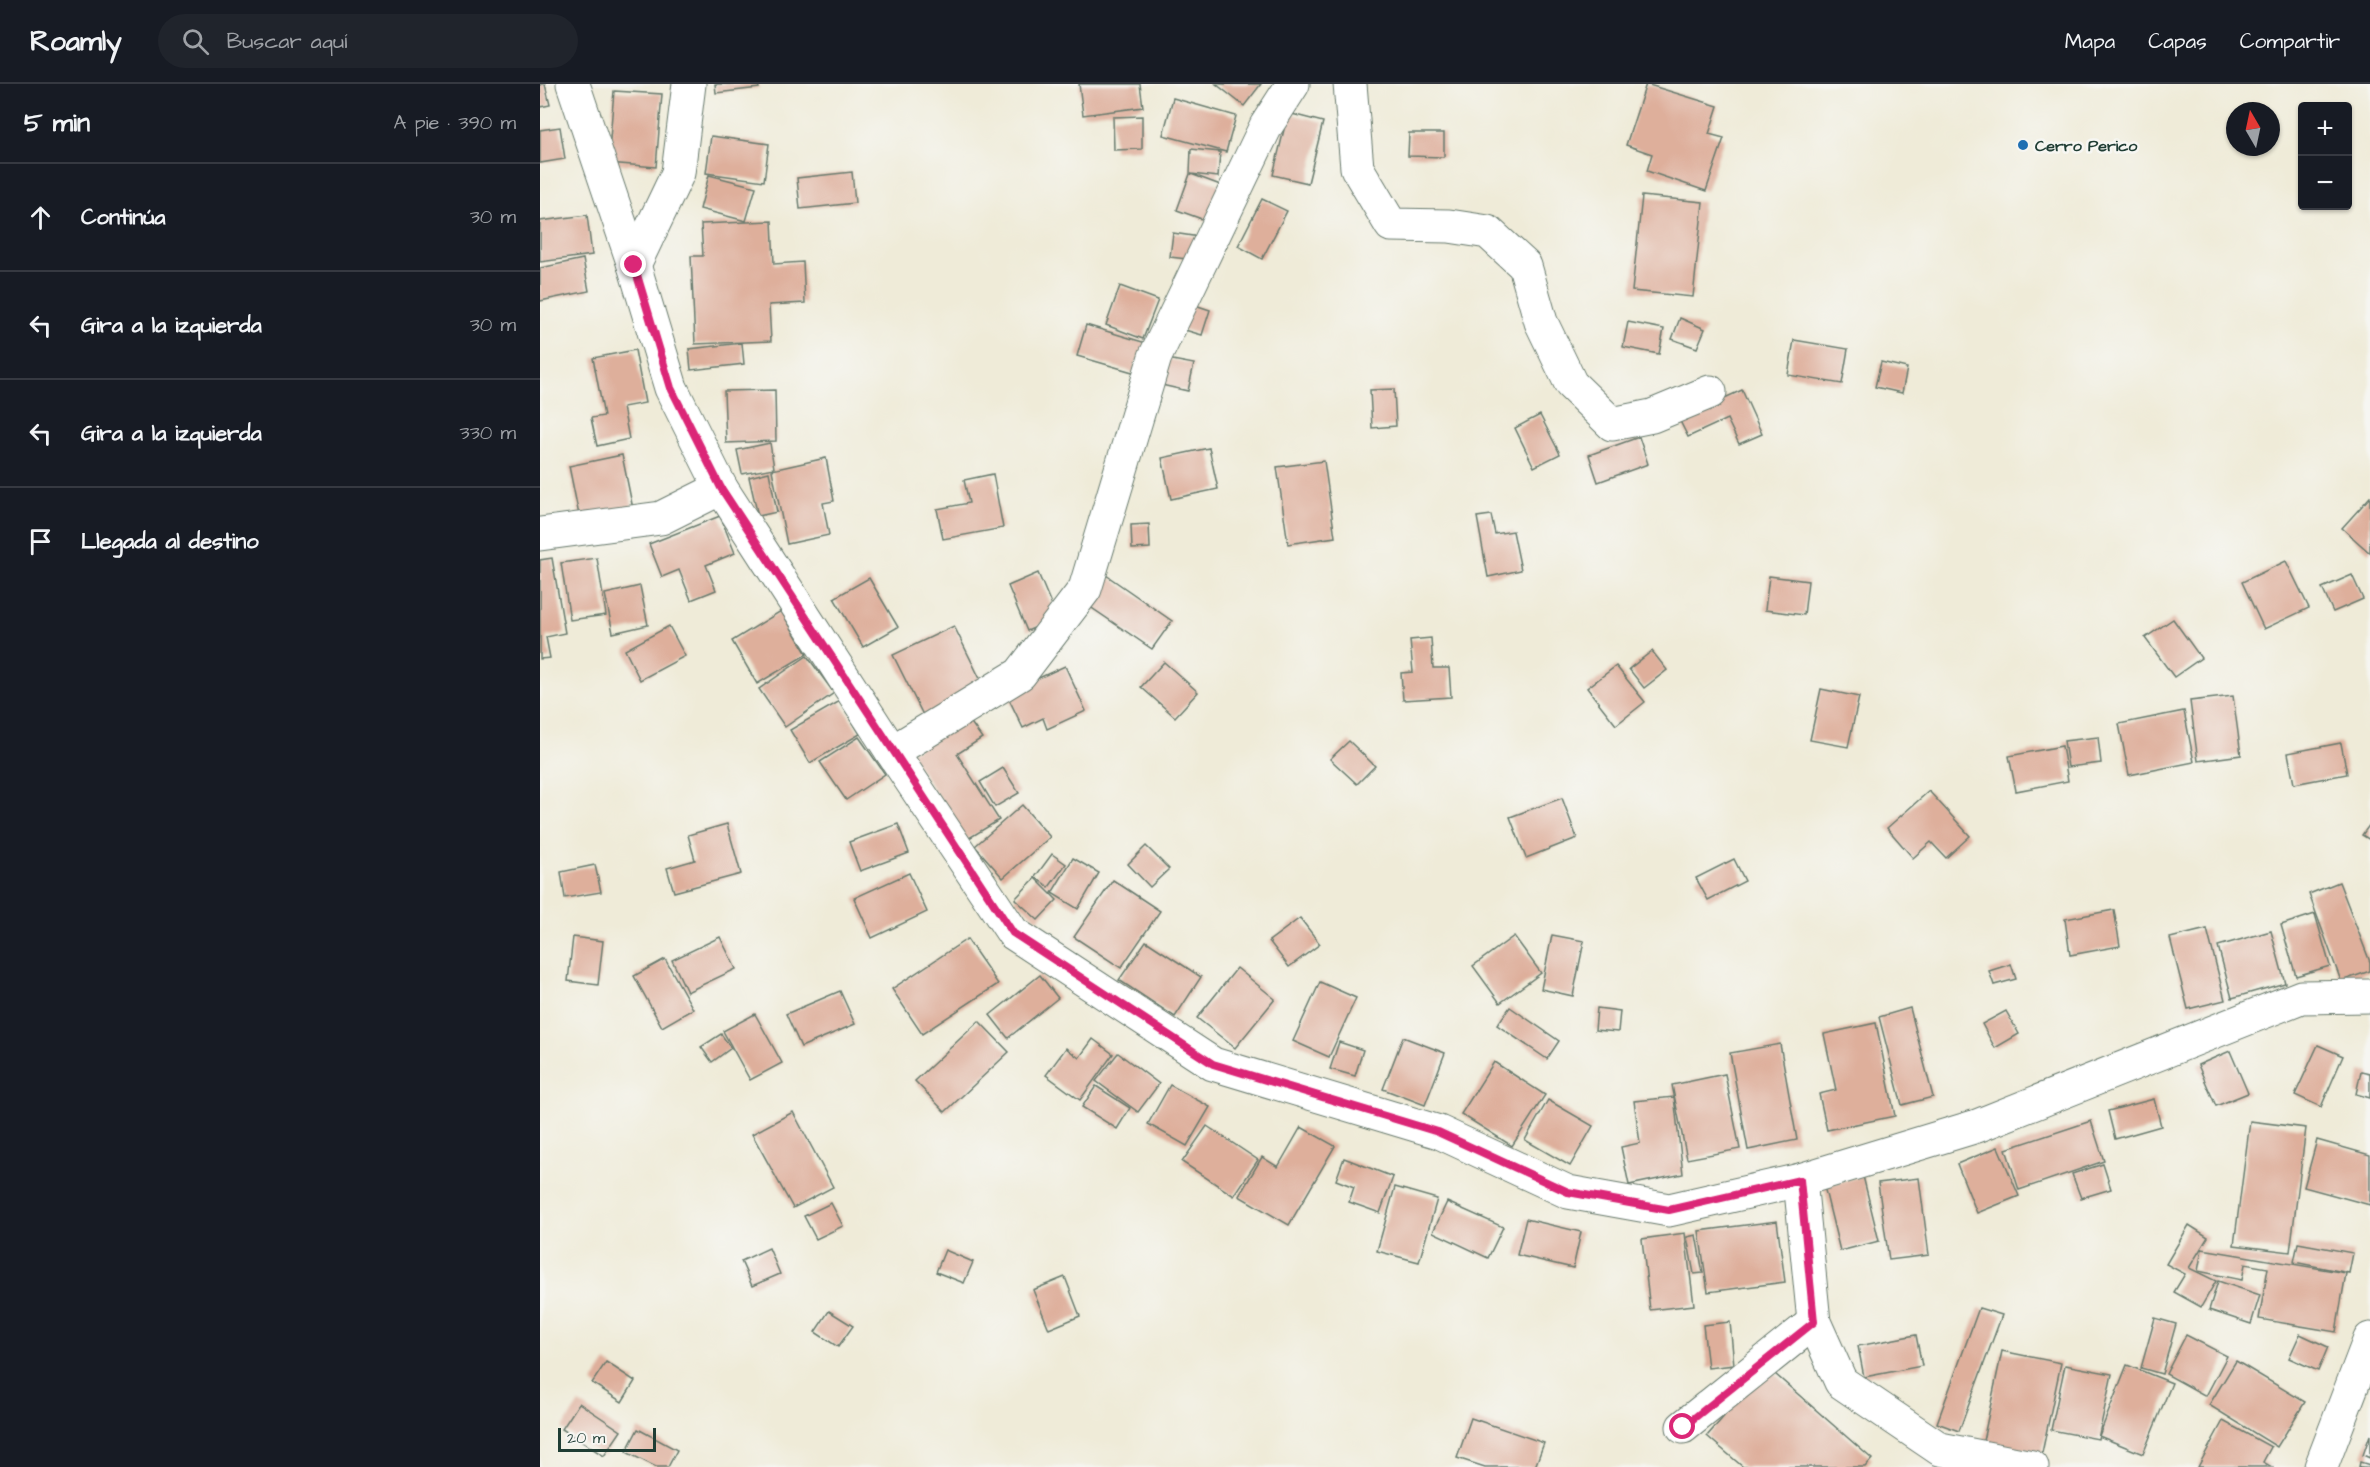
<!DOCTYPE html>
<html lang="es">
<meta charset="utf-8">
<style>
:root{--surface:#171b24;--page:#20242c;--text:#f1f3f6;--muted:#9ea1a6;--line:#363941}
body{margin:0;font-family:"Architects Daughter",sans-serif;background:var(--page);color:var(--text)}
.controls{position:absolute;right:18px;top:18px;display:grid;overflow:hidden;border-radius:6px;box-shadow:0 2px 4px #0004}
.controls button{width:54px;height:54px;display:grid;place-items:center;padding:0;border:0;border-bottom:2px solid var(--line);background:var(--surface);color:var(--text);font:30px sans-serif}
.compass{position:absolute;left:1686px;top:18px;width:54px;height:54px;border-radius:50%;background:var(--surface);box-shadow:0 2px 4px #0004;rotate:351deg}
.scale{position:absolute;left:18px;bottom:15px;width:98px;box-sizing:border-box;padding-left:6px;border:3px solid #1f3d34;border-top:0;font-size:16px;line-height:21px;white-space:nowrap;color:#1f3d34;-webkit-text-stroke:4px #f6f6f2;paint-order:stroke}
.stop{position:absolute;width:18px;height:18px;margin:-14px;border:4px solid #db2777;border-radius:50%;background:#fff}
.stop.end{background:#db2777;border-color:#fff;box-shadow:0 2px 6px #0008}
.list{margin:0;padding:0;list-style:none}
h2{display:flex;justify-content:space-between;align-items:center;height:78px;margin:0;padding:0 24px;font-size:26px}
h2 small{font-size:20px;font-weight:400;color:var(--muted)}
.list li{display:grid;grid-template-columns:39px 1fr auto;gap:18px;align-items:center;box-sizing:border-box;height:108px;padding:0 24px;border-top:2px solid var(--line)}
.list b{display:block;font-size:22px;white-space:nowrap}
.list em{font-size:20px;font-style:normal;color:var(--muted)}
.icon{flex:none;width:33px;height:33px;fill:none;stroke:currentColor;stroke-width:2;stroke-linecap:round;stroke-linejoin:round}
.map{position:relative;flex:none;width:1830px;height:1383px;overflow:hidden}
header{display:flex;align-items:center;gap:36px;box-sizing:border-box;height:84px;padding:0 30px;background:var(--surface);border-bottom:2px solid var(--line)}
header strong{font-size:28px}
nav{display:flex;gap:33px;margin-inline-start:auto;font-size:21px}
.search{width:420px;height:54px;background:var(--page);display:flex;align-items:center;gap:15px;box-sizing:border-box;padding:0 21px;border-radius:33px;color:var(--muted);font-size:22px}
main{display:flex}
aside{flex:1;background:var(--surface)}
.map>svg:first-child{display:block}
</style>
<header>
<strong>Roamly</strong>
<div class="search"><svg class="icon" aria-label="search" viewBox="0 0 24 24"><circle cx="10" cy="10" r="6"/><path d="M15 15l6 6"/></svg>Buscar aquí</div>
<nav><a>Mapa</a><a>Capas</a><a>Compartir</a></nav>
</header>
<main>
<aside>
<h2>5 min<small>A pie · 390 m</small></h2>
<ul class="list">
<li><svg class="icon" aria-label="ahead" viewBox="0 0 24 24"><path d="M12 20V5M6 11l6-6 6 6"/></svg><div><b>Continúa</b></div><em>30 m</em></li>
<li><svg class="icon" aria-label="left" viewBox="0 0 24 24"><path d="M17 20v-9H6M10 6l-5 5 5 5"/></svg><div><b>Gira a la izquierda</b></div><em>30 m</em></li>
<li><svg class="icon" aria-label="left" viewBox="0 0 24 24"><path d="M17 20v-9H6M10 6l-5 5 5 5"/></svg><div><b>Gira a la izquierda</b></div><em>330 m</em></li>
<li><svg class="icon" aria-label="arrive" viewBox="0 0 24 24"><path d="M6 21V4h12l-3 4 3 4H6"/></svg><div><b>Llegada al destino</b></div></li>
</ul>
</aside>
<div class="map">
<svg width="1830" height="1383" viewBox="0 0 1830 1383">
<rect width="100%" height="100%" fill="#f6f6f2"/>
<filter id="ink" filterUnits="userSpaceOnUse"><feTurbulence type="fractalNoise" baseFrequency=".0167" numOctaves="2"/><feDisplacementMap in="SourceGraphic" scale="12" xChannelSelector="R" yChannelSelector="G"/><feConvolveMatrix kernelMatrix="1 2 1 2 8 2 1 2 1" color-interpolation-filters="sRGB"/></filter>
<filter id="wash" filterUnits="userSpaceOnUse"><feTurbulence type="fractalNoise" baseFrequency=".008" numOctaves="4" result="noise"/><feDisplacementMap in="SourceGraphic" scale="24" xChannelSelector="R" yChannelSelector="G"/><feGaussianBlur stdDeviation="1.35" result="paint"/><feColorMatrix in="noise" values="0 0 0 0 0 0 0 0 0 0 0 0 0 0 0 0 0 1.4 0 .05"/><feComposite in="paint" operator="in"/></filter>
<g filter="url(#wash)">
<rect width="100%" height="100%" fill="#efebd8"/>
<g id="blocks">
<g fill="#deaf9b">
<polygon points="0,0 5,0 10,21 0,23"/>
<polygon points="175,0 218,0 219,4 176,9"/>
<polygon points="539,0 600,0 603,23 543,31"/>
<polygon points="676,0 721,0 704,22"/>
<polygon points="1106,0 1178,22 1169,50 1184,54 1166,107 1107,87 1112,70 1086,61"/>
<polygon points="74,7 122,10 116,83 68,79"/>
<polygon points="633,14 696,32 686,68 623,51"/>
<polygon points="748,29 783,38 768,99 733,91"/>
<polygon points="602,32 602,65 574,66 573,33"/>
<polygon points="20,43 25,75 0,79 0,46"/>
<polygon points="869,49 904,49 904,73 868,72"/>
<polygon points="171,52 229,60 224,97 166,89"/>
<polygon points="651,65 680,68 678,93 651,90 683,102 670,138 637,126 650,90"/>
<polygon points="312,88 315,119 260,125 257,94"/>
<polygon points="169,91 216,103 206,137 160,125"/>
<polygon points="1102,112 1163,118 1153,213 1092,207"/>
<polygon points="722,115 747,127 722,175 698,162"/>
<polygon points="47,131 52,171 0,178 0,137"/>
<polygon points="232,137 234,180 263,178 265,219 229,221 231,257 155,260 151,172 163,172 161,140"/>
<polygon points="633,149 659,153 656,176 630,173"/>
<polygon points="43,175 49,207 0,217 0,184"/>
<polygon points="580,202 618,216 603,255 566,241"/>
<polygon points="646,218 670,226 662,251 638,244"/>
<polygon points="1140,234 1165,245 1157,264 1132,255"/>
<polygon points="1088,238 1124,245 1119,270 1083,263"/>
<polygon points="546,241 606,259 596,289 537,272"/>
<polygon points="1254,256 1308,265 1302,300 1248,291"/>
<polygon points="202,259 204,280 151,286 149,265"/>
<polygon points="95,266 105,319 83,323 89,355 57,362 51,334 64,332 53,274"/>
<polygon points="622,274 654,280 648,307 617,300"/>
<polygon points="1341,278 1367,284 1362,309 1335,303"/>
<polygon points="854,305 856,342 832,344 830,306"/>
<polygon points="235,306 236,357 186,359 184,307"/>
<polygon points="1202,306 1222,350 1199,360 1187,335 1148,353 1139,335"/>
<polygon points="1000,331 1020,370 994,383 975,344"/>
<polygon points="1099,353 1108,380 1058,398 1049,371"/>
<polygon points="230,359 234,384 202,390 197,366"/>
<polygon points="669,364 678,405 631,415 622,374"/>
<polygon points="82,371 94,430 41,441 29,382"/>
<polygon points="286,374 294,417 283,419 289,451 247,460 232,386"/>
<polygon points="784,377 795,453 748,460 737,383"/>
<polygon points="229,388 237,428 218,432 209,393"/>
<polygon points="453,390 463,444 403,455 397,425 429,419 424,396"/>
<polygon points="1830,413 1830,469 1802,444"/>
<polygon points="951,431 955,450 973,447 981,486 948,493 937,433"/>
<polygon points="180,432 195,469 166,481 176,506 151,516 139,486 122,493 109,460"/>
<polygon points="609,440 610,464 592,465 591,441"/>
<polygon points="12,474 25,549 6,553 10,574 0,575 0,476"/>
<polygon points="57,474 66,531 30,536 21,479"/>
<polygon points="1746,477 1769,524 1724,545 1702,498"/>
<polygon points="498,489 517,534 487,547 468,502"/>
<polygon points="566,491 632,537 612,565 546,520"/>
<polygon points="1812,491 1823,515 1793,528 1782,504"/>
<polygon points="1229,492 1268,497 1264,531 1225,526"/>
<polygon points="329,494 358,543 323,563 294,514"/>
<polygon points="100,502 108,541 73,549 65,510"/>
<polygon points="241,527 267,570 217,600 192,557"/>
<polygon points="1633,535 1661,574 1634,593 1605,554"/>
<polygon points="129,542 145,572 100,596 85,566"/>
<polygon points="414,542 445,605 385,635 353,571"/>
<polygon points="891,554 893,584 909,584 911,613 863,616 861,589 873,588 870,556"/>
<polygon points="1112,567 1127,586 1104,604 1089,585"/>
<polygon points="267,572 294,609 245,643 219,605"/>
<polygon points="624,578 658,608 635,633 601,603"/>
<polygon points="525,582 546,627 507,645 503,634 483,644 466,609"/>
<polygon points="1076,582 1105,618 1076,641 1047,604"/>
<polygon points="1281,605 1319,613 1308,663 1270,656"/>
<polygon points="1693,612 1701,671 1658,677 1650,617"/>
<polygon points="300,617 320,650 270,679 250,646"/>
<polygon points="1644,627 1654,678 1589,691 1579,640"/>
<polygon points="427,633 442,654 417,670 459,736 426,756 370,669"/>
<polygon points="319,653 345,690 306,716 280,678"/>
<polygon points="1558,653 1561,679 1528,683 1524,657"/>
<polygon points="809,657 835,682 817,700 790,675"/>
<polygon points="1801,659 1807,690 1754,700 1748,669"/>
<polygon points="1522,662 1528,697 1476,707 1469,672"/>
<polygon points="463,684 479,709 455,723 440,698"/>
<polygon points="1389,707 1430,752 1406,774 1391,758 1373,774 1347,744"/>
<polygon points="1022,714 1037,754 986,774 970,733"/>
<polygon points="482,721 510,753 463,794 435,762"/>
<polygon points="187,740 201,790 134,808 127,784 155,776 148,751"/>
<polygon points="358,740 369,769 320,787 309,758"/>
<polygon points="1830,740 1830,756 1822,751"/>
<polygon points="606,762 629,785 610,803 588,780"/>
<polygon points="512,770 526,780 509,803 495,793"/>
<polygon points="533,774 559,789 538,825 512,809"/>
<polygon points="1194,775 1205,797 1168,816 1156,794"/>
<polygon points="55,781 61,808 25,814 21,788"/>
<polygon points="369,789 387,828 332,854 314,814"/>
<polygon points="495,794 517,816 498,836 475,815"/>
<polygon points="573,796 620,827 581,884 534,853"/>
<polygon points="1799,798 1830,878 1830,887 1801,897 1769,810"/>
<polygon points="1574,826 1580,862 1530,871 1525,835"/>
<polygon points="1775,830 1790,882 1756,892 1741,841"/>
<polygon points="760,834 780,860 749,883 729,857"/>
<polygon points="1667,845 1685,916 1648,925 1630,854"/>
<polygon points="1731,847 1745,899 1692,914 1678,862"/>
<polygon points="1012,851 1044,857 1033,912 1001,905"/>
<polygon points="974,852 1001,889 960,919 933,882"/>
<polygon points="33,853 63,857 58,901 28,897"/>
<polygon points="180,853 196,885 147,908 132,876"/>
<polygon points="427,855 458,900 382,950 352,905"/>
<polygon points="606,857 661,893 635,933 579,896"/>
<polygon points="125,875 153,925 122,943 94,892"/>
<polygon points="1471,880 1476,895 1454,901 1449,887"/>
<polygon points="697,884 735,915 695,964 657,934"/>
<polygon points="500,891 518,914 468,954 450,931"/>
<polygon points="780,898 816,914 789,973 753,957"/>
<polygon points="300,907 315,940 261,963 246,930"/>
<polygon points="970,923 1019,957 1007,975 957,941"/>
<polygon points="1057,924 1080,927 1078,948 1055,946"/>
<polygon points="1370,924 1393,1013 1362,1021 1339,933"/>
<polygon points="1466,927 1479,950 1455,964 1442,940"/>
<polygon points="215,930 242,979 210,996 183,947"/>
<polygon points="439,937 469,968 405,1028 375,997"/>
<polygon points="1336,939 1355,1032 1287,1046 1279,1010 1296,1006 1284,950"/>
<polygon points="181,950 191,964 172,978 161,963"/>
<polygon points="863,953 905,969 885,1021 843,1005"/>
<polygon points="553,955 573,970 540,1016 506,991 526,964 539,974"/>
<polygon points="799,958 823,966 815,992 790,985"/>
<polygon points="1240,960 1257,1056 1208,1066 1190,969"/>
<polygon points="1778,961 1803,972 1781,1023 1755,1011"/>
<polygon points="1690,967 1708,1009 1676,1022 1658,981"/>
<polygon points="578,969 619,1000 598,1028 556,997"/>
<polygon points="954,978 1005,1011 972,1062 921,1030"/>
<polygon points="1821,987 1830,989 1830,1014 1816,1010"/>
<polygon points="1185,990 1200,1065 1147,1075 1132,1001"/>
<polygon points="630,1001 670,1023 647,1062 608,1040"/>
<polygon points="556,1002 590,1024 577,1045 542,1023"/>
<polygon points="1134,1013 1143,1090 1089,1101 1081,1063 1100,1059 1094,1017"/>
<polygon points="1614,1015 1621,1042 1575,1055 1568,1027"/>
<polygon points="1008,1016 1053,1042 1030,1082 985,1056"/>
<polygon points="253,1028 293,1103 253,1124 212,1050"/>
<polygon points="1551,1037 1564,1077 1479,1106 1466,1065"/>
<polygon points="1710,1037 1766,1044 1750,1168 1694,1161"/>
<polygon points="667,1042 718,1076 694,1112 642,1078"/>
<polygon points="761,1043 795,1062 749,1141 699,1112 722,1073 738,1083"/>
<polygon points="1777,1056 1830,1071 1830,1121 1764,1103"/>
<polygon points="1458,1063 1479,1112 1437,1129 1417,1080"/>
<polygon points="804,1074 853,1093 840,1129 809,1118 814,1103 796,1096"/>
<polygon points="1563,1080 1571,1105 1541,1114 1532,1090"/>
<polygon points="1323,1092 1339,1157 1300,1167 1284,1102"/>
<polygon points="1379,1094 1389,1171 1349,1176 1338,1099"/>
<polygon points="855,1103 897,1115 879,1178 837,1167"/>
<polygon points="907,1118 963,1143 948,1174 893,1148"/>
<polygon points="291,1119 303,1142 276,1155 264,1132"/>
<polygon points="986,1135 1041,1148 1033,1184 977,1171"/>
<polygon points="1237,1137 1245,1198 1168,1208 1159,1147"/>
<polygon points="1649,1141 1668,1153 1649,1184 1676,1197 1661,1223 1634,1208 1645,1190 1626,1180"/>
<polygon points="1145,1149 1154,1221 1110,1226 1102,1155"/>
<polygon points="1156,1151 1163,1189 1154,1190 1147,1153"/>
<polygon points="1758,1159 1813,1169 1809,1189 1754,1178"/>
<polygon points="229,1164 240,1190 212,1202 201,1177"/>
<polygon points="1662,1165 1806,1189 1796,1248 1719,1235 1728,1184 1705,1180 1702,1196 1658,1187"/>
<polygon points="405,1166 433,1178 424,1199 396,1188"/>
<polygon points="525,1193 540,1232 509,1245 493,1206"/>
<polygon points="1678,1197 1720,1211 1711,1240 1669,1226"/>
<polygon points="1439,1224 1462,1231 1419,1347 1397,1339"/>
<polygon points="289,1227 313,1242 298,1263 275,1248"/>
<polygon points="1615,1234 1636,1240 1622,1290 1601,1284"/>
<polygon points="1190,1238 1194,1281 1168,1284 1163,1241"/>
<polygon points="1760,1250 1788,1263 1778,1287 1749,1274"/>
<polygon points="1376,1251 1382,1282 1324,1293 1318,1262"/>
<polygon points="1646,1251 1687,1272 1666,1312 1626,1290"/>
<polygon points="1462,1267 1521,1279 1502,1369 1443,1357"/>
<polygon points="1696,1277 1765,1318 1737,1363 1669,1321"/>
<polygon points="66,1278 95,1297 82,1318 52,1299"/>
<polygon points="1525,1281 1572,1290 1558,1355 1511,1346"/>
<polygon points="1587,1281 1632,1299 1603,1370 1559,1352"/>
<polygon points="1227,1283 1332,1375 1325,1383 1203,1383 1167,1352"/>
<polygon points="39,1319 81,1347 64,1372 22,1345"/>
<polygon points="931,1334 1004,1359 995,1383 945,1383 917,1374"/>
<polygon points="1683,1337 1731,1363 1723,1378 1732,1383 1658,1383"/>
<polygon points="98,1345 137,1366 128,1383 116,1383 86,1368"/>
<polygon points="1830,1351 1830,1374 1823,1371"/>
<polygon points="1820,1378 1830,1381 1830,1383 1819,1383"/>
</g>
</g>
</g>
<g filter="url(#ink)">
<use href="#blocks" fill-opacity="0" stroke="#687a6d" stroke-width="1.5"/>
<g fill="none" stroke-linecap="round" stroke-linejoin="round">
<defs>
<g id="minor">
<polyline points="33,0 94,181 131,304 181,404 352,668 473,849 673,980 899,1048 1028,1108 1129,1126 1260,1096 1437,1042 1761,913 1830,912"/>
<polyline points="810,0 817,84 851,141 909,142 948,148 985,182 1001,238 1031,300 1072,340 1112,332 1170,308"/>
<polyline points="94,181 138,89 149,0"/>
<polyline points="0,450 121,434 181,404"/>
<polyline points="352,668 480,590 545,505 615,273 726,42 753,0"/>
<polyline points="1260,1096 1274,1238 1301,1298 1400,1365 1492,1383"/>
<polyline points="1143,1343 1274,1238"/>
<polyline points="1781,1383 1830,1255"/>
</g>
</defs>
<use href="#minor" stroke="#687a6d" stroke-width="35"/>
<use href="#minor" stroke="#fff" stroke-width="33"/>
</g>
</g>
<g fill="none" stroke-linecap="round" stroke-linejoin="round" filter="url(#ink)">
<polyline stroke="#db2777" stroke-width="8" points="94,181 131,304 181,404 473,849 673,980 898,1048 1028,1108 1129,1126 1260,1096 1274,1238 1143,1343"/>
</g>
<circle fill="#1f6fb2" stroke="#f6f6f2" stroke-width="2" cx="1483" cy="61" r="6"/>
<g text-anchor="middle" stroke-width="5" stroke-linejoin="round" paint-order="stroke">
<g font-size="16" font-weight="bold" fill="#1f3d34" stroke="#f6f6f2" text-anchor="start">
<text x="1495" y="67">Cerro Perico</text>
</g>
</g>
</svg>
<div class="controls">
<button>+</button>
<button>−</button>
</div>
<svg class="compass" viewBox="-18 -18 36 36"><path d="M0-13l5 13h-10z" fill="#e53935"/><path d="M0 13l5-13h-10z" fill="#9ea1a6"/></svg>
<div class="scale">20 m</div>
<div class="stop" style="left:1143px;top:1343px"></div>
<div class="stop end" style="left:94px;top:181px"></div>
</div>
</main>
